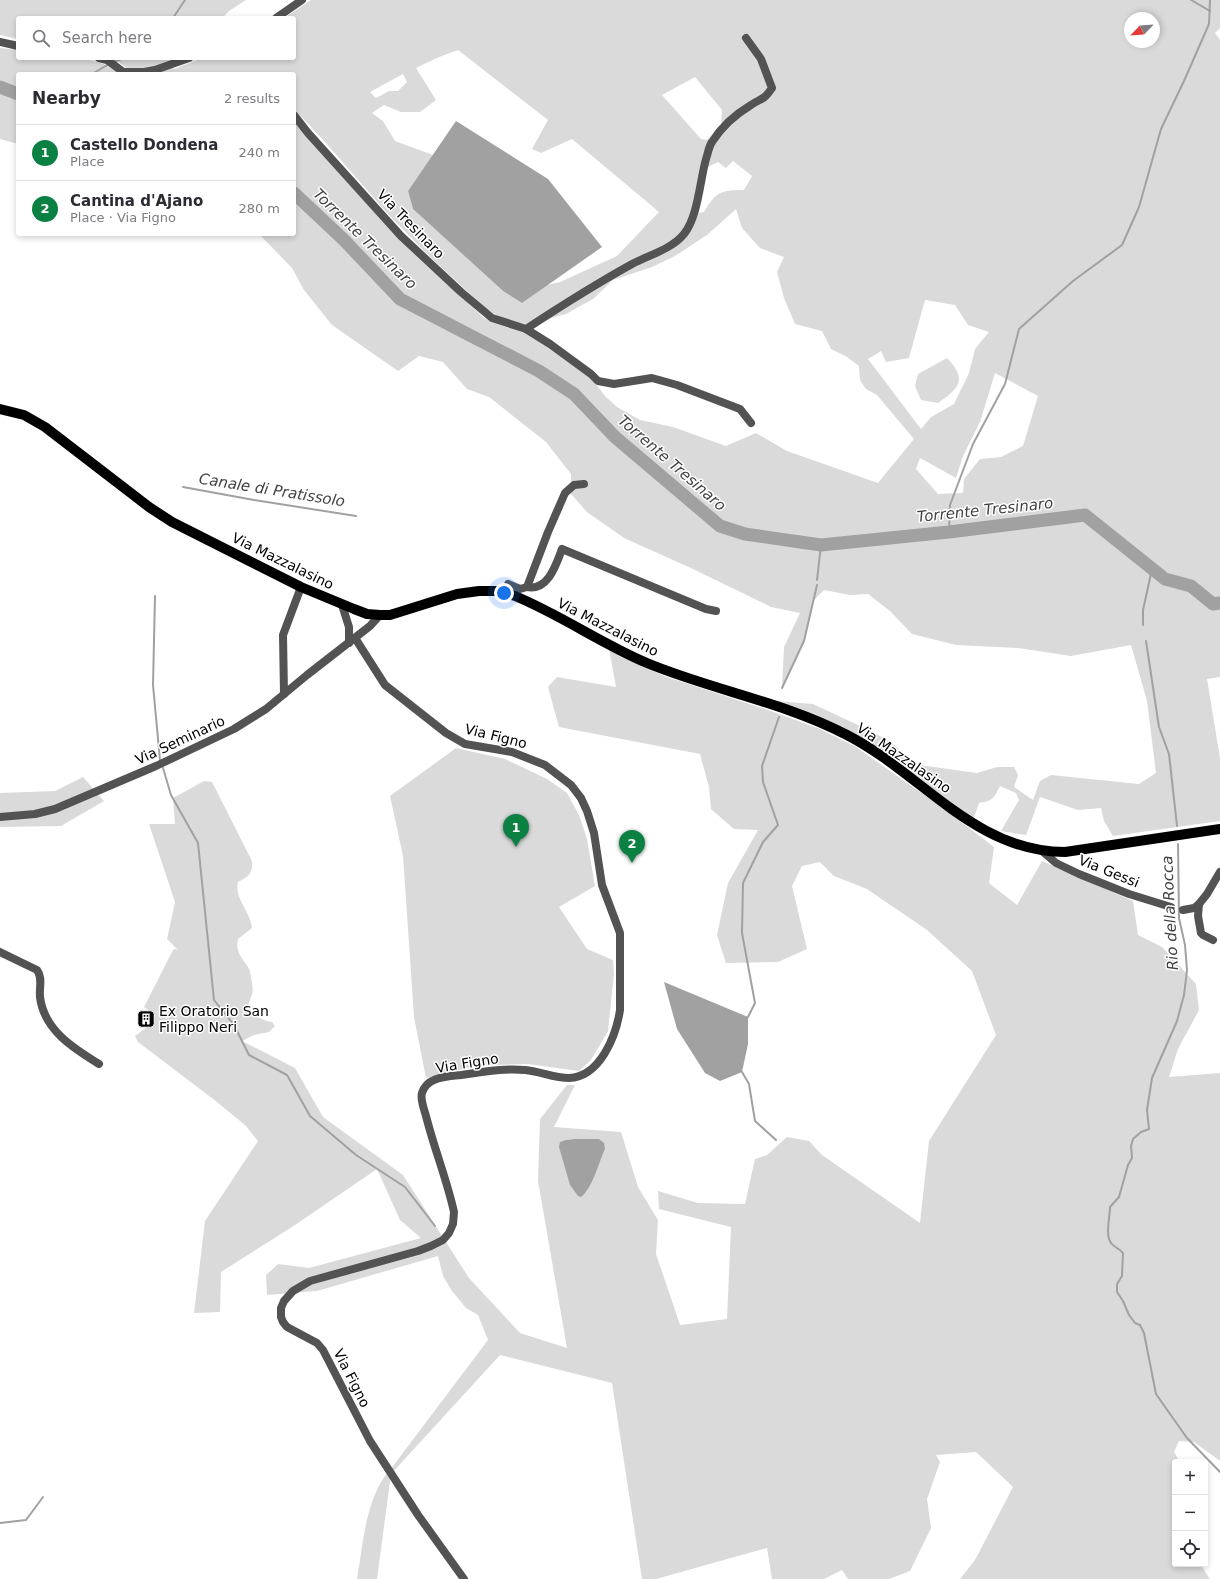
<!DOCTYPE html>
<meta charset="utf-8">
<style>
:root{--surface:#fff;--page:#f7f7f7;--text:#2b2b33;--muted:#7c7c81;--line:#e1e1e2;--accent:#0b8043}
body{margin:0;font-family:"DejaVu Sans",sans-serif;background:var(--page);color:var(--text)}
.controls{position:absolute;right:12px;bottom:12px;display:grid;overflow:hidden;border-radius:4px;box-shadow:0 2px 6px #0003}
.controls button{width:36px;height:36px;display:grid;place-items:center;padding:0;border:0;border-bottom:1px solid var(--line);background:var(--surface);color:var(--text);font:20px sans-serif}
.compass{position:absolute;left:1124px;top:12px;width:36px;height:36px;border-radius:50%;background:var(--surface);box-shadow:0 2px 6px #0003;rotate:245deg}
.you{position:absolute;left:504px;top:593px;width:14px;height:14px;margin:-10px;border:3px solid #fff;border-radius:50%;background:#1a73e8;box-shadow:0 0 0 6px #1a73e833}
.badge{display:grid;place-items:center;width:26px;height:26px;border-radius:50%;background:var(--accent);color:#fff;font-size:13px;font-weight:700}
.pin{position:absolute;translate:-50% -33px;filter:drop-shadow(0 1px 2px #0008)}
.pin::after{content:'';position:absolute;top:21px;width:14px;height:12px;background:inherit;clip-path:polygon(0 0,100% 0,50% 100%)}
.list{margin:0;padding:0;list-style:none}
h2{display:flex;justify-content:space-between;align-items:center;height:52px;margin:0;padding:0 16px;font-size:17px}
h2 small{font-size:13px;font-weight:400;color:var(--muted)}
.list li{display:grid;grid-template-columns:26px 1fr auto;gap:12px;align-items:center;box-sizing:border-box;height:56px;padding:0 16px;border-top:1px solid var(--line)}
.list b{display:block;font-size:15px;white-space:nowrap}
.list p{margin:0;font-size:13px;white-space:nowrap;color:var(--muted)}
.list em{font-size:13px;font-style:normal;color:var(--muted)}
.icon{flex:none;width:22px;height:22px;fill:none;stroke:currentColor;stroke-width:2;stroke-linecap:round;stroke-linejoin:round}
.map{position:relative;flex:none;width:1220px;height:1579px;overflow:hidden}
.search{position:absolute;background:var(--surface);box-shadow:0 2px 6px #0003;left:16px;top:16px;width:280px;height:44px;display:flex;align-items:center;gap:10px;box-sizing:border-box;padding:0 14px;border-radius:4px;color:var(--muted);font-size:15px}
.panel{position:absolute;background:var(--surface);box-shadow:0 2px 6px #0003;left:16px;top:72px;width:280px;height:164px;border-radius:4px}
.map>svg:first-child{display:block}
</style>
<div class="map">
<svg width="1220" height="1579" viewBox="0 0 1220 1579">
<rect width="100%" height="100%" fill="#fff"/>
<g fill="#dadada" fill-rule="evenodd">
<polygon points="0,0 246,0 229,11 222,18 18,18 18,39 0,35"/>
<path d="M311,0H1220V28L1215,33L1220,40V677L1207,679L1220,758V821L1113,836L1104,821L1101,808L1078,810L1040,797L1026,835L1001,831L1019,800L1016,793L1000,786C994,798 993,801 979,803L973,820L889,757L776,701L813,704L875,733L896,746L912,764L977,773L997,767H1014L1018,775L1014,787L1033,800L1040,781L1051,775L1139,784L1156,773L1147,701L1131,645L1071,656L1018,648L956,645L912,634L890,611L868,594L850,595L824,590L813,601L804,641L782,688L784,647L800,613L771,607L693,569L624,538L587,512L571,494V474L546,442L489,397L467,389L443,362L419,356L398,371L332,325L304,290L292,268L259,234H294V121L458,293L484,318L497,324L528,334L571,363L592,379L605,396L617,407L640,420L673,427L726,446L756,433L787,451L878,483L914,439L877,395L866,389L860,380L859,366L847,357L831,349L822,331L795,324L784,298L777,272L784,257L760,248L742,228L736,209L707,235L675,256L652,267L613,280L593,299L566,314L526,325L501,318L485,308L425,252L387,213L325,142L294,109V74H135L113,58H176L169,61L174,69L203,58H294V18H284ZM1130,18H1154V42H1130ZM458,50L548,120L532,149L541,153L572,139L659,212L617,256L560,282L547,285L522,303L503,291L413,209L408,191L433,155L395,141L383,121L372,113L384,105L401,112H420L436,100L416,68L439,57ZM403,74L407,82L398,91H389L376,98L370,92ZM695,77L722,110L721,125L707,140L701,139L662,95ZM733,161L752,176L744,190C720,190 716,192 704,212L695,214L702,170L718,162L726,168ZM925,300L955,305L968,325L989,332L975,349L969,373L954,404L931,417L921,429L868,359L881,351L886,362L909,358ZM995,373L1038,396L1023,446L1001,457L980,459L964,479L963,493L938,494L916,469L920,458L956,478L963,456L980,422Z"/>
<path d="M0,48L18,50V58C54,58 90,51 121,74H18V144L0,139Z"/>
<path d="M947,358C968,380 959,388 938,403L921,400L915,386L918,374Z"/>
<path d="M609,649L664,676L771,711L820,729L856,747L947,811L994,847L989,883L1017,905L1042,861L1133,901L1138,935L1162,947L1196,984L1199,1010L1178,1049L1169,1077L1220,1073V1461L1194,1442L1179,1441L1174,1452L1180,1462H1175V1564H1200L1210,1579H960L975,1560L1013,1487L976,1452L936,1455L940,1462L927,1499L931,1528L910,1571L889,1579H848L842,1570L824,1579H772L767,1548L656,1579H642L612,1383L500,1355L391,1474L377,1579H357C364,1540 365,1496 393,1466L488,1340L478,1315L466,1308L452,1291L443,1276L438,1256L317,1291L267,1295L266,1275L278,1264L309,1268L421,1238L400,1220L377,1169L295,1225L221,1272L220,1312L194,1313L205,1221L258,1141L245,1125L217,1102L138,1042L135,1036L150,1025L154,1014L144,1007L173,950L175,949L178,950L167,939L175,902L149,824H175L173,798L204,781L212,782L252,861C253,873 249,877 238,882C234,899 251,912 252,928L238,939C234,958 250,962 251,976C251,981 254,989 252,994C251,999 245,1007 250,1012C256,1017 264,1021 272,1022L275,1026L269,1032L254,1035L242,1041L295,1068L323,1117L403,1175L469,1278L520,1333L567,1348L538,1181L540,1119L567,1085H575L554,1127L621,1132L638,1187L658,1220L656,1254L680,1325L727,1319L731,1227L659,1209L658,1191L698,1203L745,1204L755,1159L767,1155L787,1137L809,1141L822,1155L920,1223L929,1141L996,1035L972,971L927,930L867,889L834,876L820,862L802,866L792,886L807,949L778,962L726,963L717,935L728,883L758,830L734,829L711,809L709,787L700,754L559,727L548,687L557,677L616,687ZM574,1139H599L605,1149L586,1193L566,1140Z"/>
<polygon points="456,748 505,759 547,779 567,793 579,815 587,839 595,886 559,907 587,949 613,960 614,974 608,1031 591,1060 579,1071 528,1064 480,1065 426,1078 414,1017 403,856 390,796"/>
<polygon points="83,777 104,801 61,826 0,827 0,793 55,791"/>
</g>
<g fill="#a1a1a1">
<polygon points="456,121 548,179 602,247 522,303 503,291 413,209 408,191"/>
<polygon points="664,982 748,1017 748,1044 742,1072 720,1081 705,1073 677,1029"/>
<path d="M574,1139H599L604,1143L605,1149C599,1162 592,1189 581,1197L578,1196L570,1185L559,1147L560,1142L566,1140Z"/>
</g>
<g fill="none" stroke-linecap="round" stroke-linejoin="round">
<g stroke="#a1a1a1" stroke-width="2">
<polyline points="1191,0 1210,11"/>
<polyline points="173,18 185,0"/>
<polyline points="113,62 125,58"/>
<polyline points="92,74 109,64"/>
<polyline points="183,487 254,500 356,516"/>
<polyline points="949,532 950,505 973,444 1005,384 1019,329 1073,281 1122,245 1139,207 1161,129 1184,81 1209,24 1210,0"/>
<polyline points="817,580 821,545"/>
<polyline points="155,596 153,685 160,760"/>
<polyline points="1143,625 1143,610 1152,569"/>
<polyline points="1146,641 1159,727 1169,754 1177,826"/>
<polyline points="782,688 804,641 817,585"/>
<polyline points="163,768 171,795 198,843 214,1000 234,1025 249,1055 287,1075 310,1116 356,1155 405,1187 435,1226"/>
<path d="M1178,844L1179,918L1185,945L1187,970L1184,995L1177,1021L1152,1078L1147,1110L1149,1129L1141,1132L1133,1139L1131,1146L1132,1158L1128,1165L1119,1197L1110,1207C1110,1217 1105,1235 1111,1243C1114,1247 1120,1249 1123,1253L1122,1276L1117,1284V1292L1123,1301L1129,1315L1135,1323L1140,1325L1144,1333L1156,1394L1187,1438L1220,1472"/>
<polyline points="748,1017 755,1003 742,933 743,883 763,842 778,825 763,782 762,766 779,717"/>
<polyline points="742,1072 749,1084 755,1121 776,1140"/>
<polyline points="0,1523 26,1520 43,1497"/>
</g>
<g stroke="#a1a1a1" stroke-width="13">
<polyline points="0,87 18,94"/>
<polyline points="294,193 344,240 400,299 539,371 574,394 615,437 720,526 745,534 821,545 949,532 1085,515 1165,579 1191,586 1213,604 1220,603"/>
</g>
<g stroke="#535353" stroke-width="8">
<polyline points="276,18 302,0"/>
<polyline points="0,42 18,46"/>
<polyline points="99,58 107,60 126,74"/>
<polyline points="122,72 144,72 155,70 189,58"/>
<polyline points="294,115 308,133 401,236 461,292 492,318 526,329 550,344 591,374 598,381 614,384 652,378 677,385 740,409 751,423"/>
<path d="M526,329C561,306 596,284 632,264C649,255 672,249 684,234C698,217 700,180 706,159C708,153 709,146 712,142C722,126 736,114 751,105C763,97 763,101 772,88L761,59L746,38"/>
<path d="M527,587C548,591 556,565 562,549L706,609L716,611"/>
<polyline points="504,593 508,584 520,589 527,587 548,532 565,493 574,485 584,484"/>
<polyline points="342,605 349,627 349,643"/>
<path d="M355,638L385,685L446,733L465,744L512,752L545,765L571,785L581,798L587,811L594,833L602,885L620,933V1010C616,1036 600,1077 569,1078C554,1078 539,1071 525,1070C503,1068 482,1072 461,1075C452,1076 443,1076 434,1080C429,1082 424,1087 422,1093C420,1099 424,1109 426,1116C434,1148 447,1180 454,1212L453,1224L449,1233L443,1240L431,1246L418,1251L310,1281L293,1291L284,1301L281,1308V1317L283,1322L287,1327L317,1343L323,1350L370,1441L418,1515L464,1579"/>
<polyline points="284,694 283,635 301,587"/>
<polyline points="0,817 35,814 55,809 156,766 234,729 266,709 307,675 370,626 380,615"/>
<polyline points="1042,851 1056,863 1079,874 1129,894 1171,907"/>
<polyline points="1183,910 1194,908 1199,904"/>
<polyline points="1213,940 1203,935 1201,933 1198,916 1199,904 1207,894 1220,872"/>
<path d="M0,952L37,970C43,978 39,987 40,997C44,1030 73,1048 99,1064"/>
</g>
<path stroke="#000" stroke-width="10" d="M0,409L24,415L45,427L149,507L172,522L301,587L354,609L367,614L380,615H390L457,594L479,591H496L515,596C561,615 602,644 647,663C712,690 784,702 847,735C921,773 975,852 1065,852L1220,829"/>
</g>
<defs>
<symbol id="building-square" viewBox="-11 -11 22 22"><rect x="-9" y="-9" width="18" height="18" rx="4" fill="#000" stroke="#fff"/><path d="M-4-6H4V6H1V3H-1V6H-4ZM-2.5-4.3h1.7v1.8h-1.7ZM.8-4.3h1.7v1.8H.8ZM-2.5-1h1.7V.8h-1.7ZM.8-1h1.7V.8H.8Z" fill="#fff"/></symbol>
</defs>
<g fill-rule="evenodd">
<use href="#building-square" x="136" y="1009" width="20" height="20"/>
</g>
<g text-anchor="middle" stroke-width="3" stroke-linejoin="round" paint-order="stroke">
<g font-size="14" fill="#000" stroke="#fff">
<text transform="translate(411 224) rotate(46)" y="5">Via Tresinaro</text>
<text transform="translate(283 561) rotate(26)" y="5">Via Mazzalasino</text>
<text transform="translate(608 627) rotate(27)" y="5">Via Mazzalasino</text>
<text transform="translate(496 736) rotate(14)" y="5">Via Figno</text>
<text transform="translate(180 740) rotate(-25)" y="5">Via Seminario</text>
<text transform="translate(904 758) rotate(35)" y="5">Via Mazzalasino</text>
<text transform="translate(1109 871) rotate(22)" y="5">Via Gessi</text>
<text transform="translate(467 1063) rotate(-9)" y="5">Via Figno</text>
<text transform="translate(352 1378) rotate(63)" y="5">Via Figno</text>
</g>
<g font-size="14" fill="#000" stroke="#fff" text-anchor="start">
<text x="159" y="1016">Ex Oratorio San<tspan x="159" dy="16">Filippo Neri</tspan></text>
</g>
<g font-size="15" font-style="italic" fill="#424242" stroke="#fff">
<text transform="translate(365 239) rotate(44)" y="5">Torrente Tresinaro</text>
<text transform="translate(672 463) rotate(41)" y="5">Torrente Tresinaro</text>
<text transform="translate(272 490) rotate(9)" y="5">Canale di Pratissolo</text>
<text transform="translate(985 510) rotate(-6)" y="5">Torrente Tresinaro</text>
<text transform="translate(1170 913) rotate(-93)" y="5">Rio della Rocca</text>
</g>
</g>
</svg>
<div class="controls">
<button>+</button>
<button>−</button>
<button><svg class="icon" aria-label="locate" viewBox="0 0 24 24"><circle cx="12" cy="12" r="6"/><path d="M12 2v4M12 18v4M2 12h4M18 12h4"/></svg></button>
</div>
<svg class="compass" viewBox="-18 -18 36 36"><path d="M0-13l5 13h-10z" fill="#e53935"/><path d="M0 13l5-13h-10z" fill="#7c7c81"/></svg>
<div class="you"></div>
<div class="pin badge" style="left:516px;top:847px">1</div>
<div class="pin badge" style="left:632px;top:863px">2</div>
<div class="search"><svg class="icon" aria-label="search" viewBox="0 0 24 24"><circle cx="10" cy="10" r="6"/><path d="M15 15l6 6"/></svg>Search here</div>
<section class="panel">
<h2>Nearby<small>2 results</small></h2>
<ul class="list">
<li><span class="badge">1</span><div><b>Castello Dondena</b><p>Place</p></div><em>240 m</em></li>
<li><span class="badge">2</span><div><b>Cantina d'Ajano</b><p>Place · Via Figno</p></div><em>280 m</em></li>
</ul>
</section>
</div>
